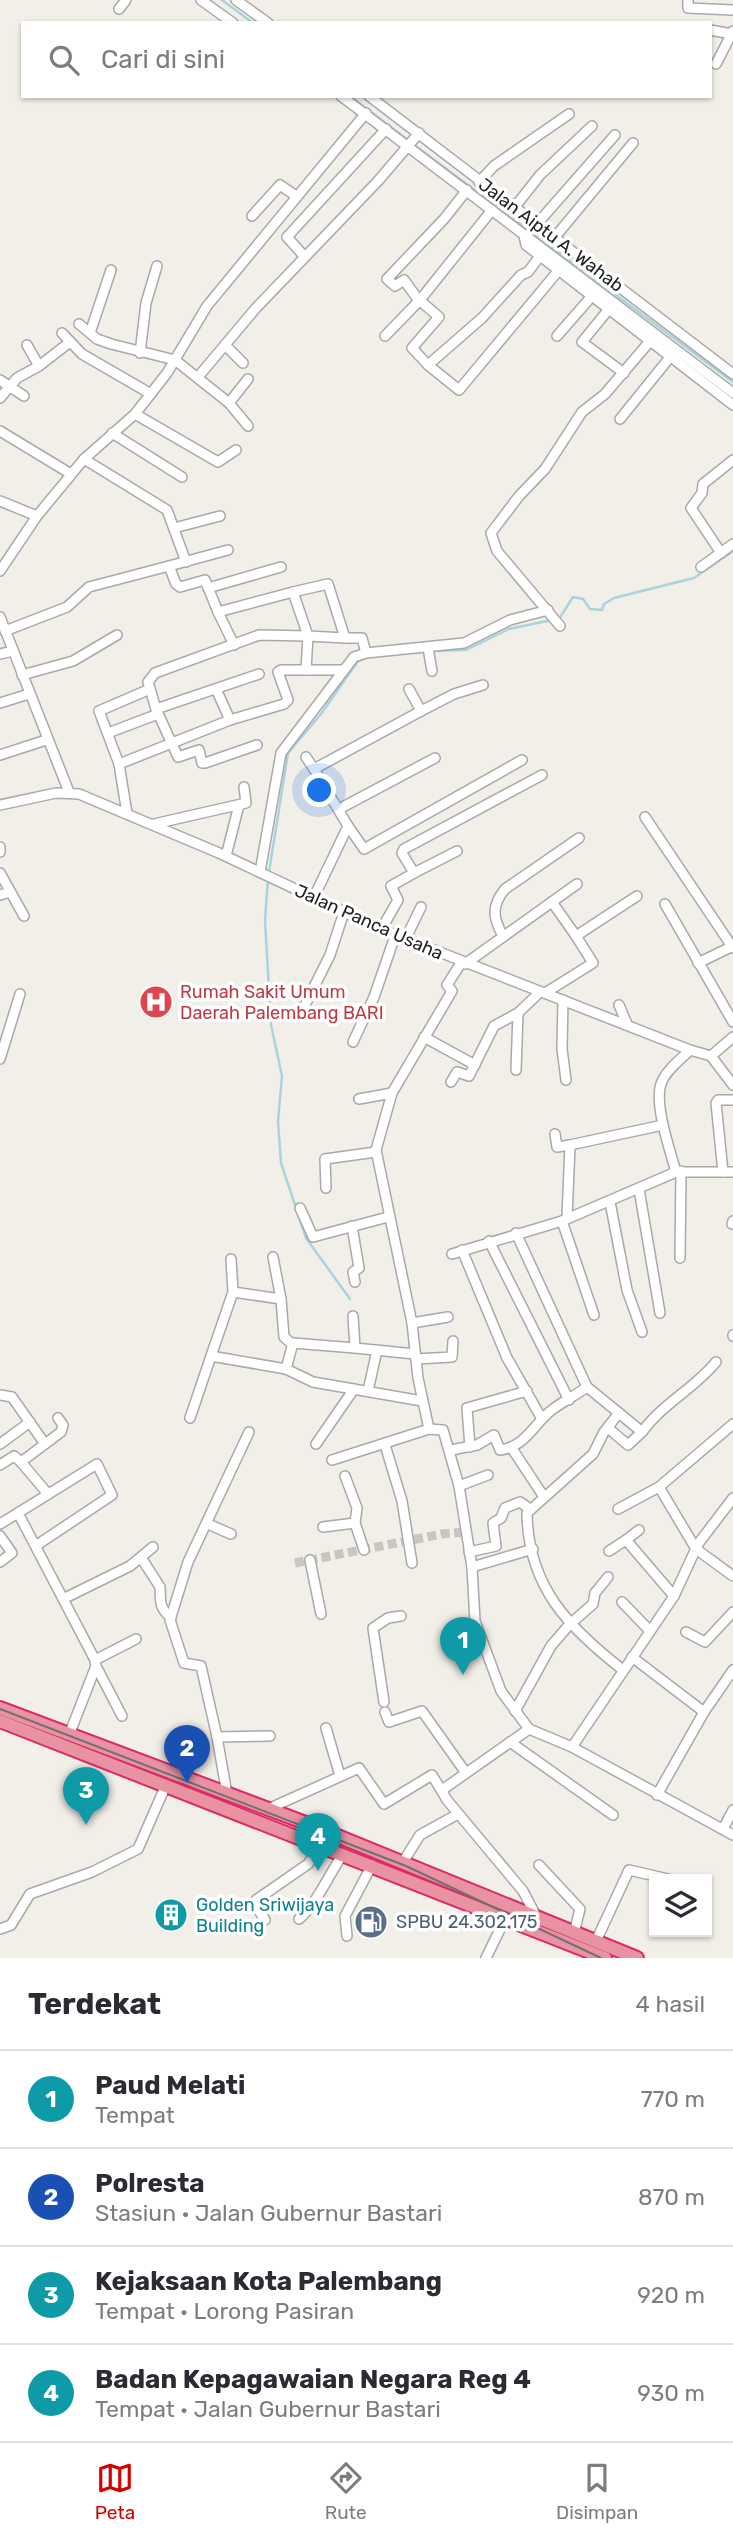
<!DOCTYPE html>
<html lang="id">
<meta charset="utf-8">
<style>
:root{--surface:#fff;--page:#f7f7f7;--text:#2b2b33;--muted:#7c7c81;--line:#e1e1e2;--accent:#d40000}
body{margin:0;font-family:Rubik,sans-serif;background:var(--page);color:var(--text)}
.controls{position:absolute;right:21px;bottom:21px;display:grid;overflow:hidden;border-radius:0px;box-shadow:0 2px 5px #0004}
.controls button{width:63px;height:63px;display:grid;place-items:center;padding:0;border:0;border-bottom:2px solid var(--line);background:var(--surface);color:var(--text);font:35px sans-serif}
.you{position:absolute;left:320px;top:791px;width:24px;height:24px;margin:-18px;border:5px solid #fff;border-radius:50%;background:#1a73e8;box-shadow:0 0 0 10px #1a73e833}
.badge{display:grid;place-items:center;width:46px;height:46px;border-radius:50%;background:var(--accent);color:#fff;font-size:23px;font-weight:700}
.pin{position:absolute;translate:-50% -58px;filter:drop-shadow(0 2px 4px #0008)}
.pin::after{content:'';position:absolute;top:37px;width:24px;height:21px;background:inherit;clip-path:polygon(0 0,100% 0,50% 100%)}
.list{margin:0;padding:0;list-style:none}
h2{display:flex;justify-content:space-between;align-items:center;height:91px;margin:0;padding:0 28px;font-size:30px}
h2 small{font-size:23px;font-weight:400;color:var(--muted)}
.list li{display:grid;grid-template-columns:46px 1fr auto;gap:21px;align-items:center;box-sizing:border-box;height:98px;padding:0 28px;border-top:2px solid var(--line)}
.list b{display:block;font-size:26px;white-space:nowrap}
.list p{margin:0;font-size:23px;white-space:nowrap;color:var(--muted)}
.list em{font-size:23px;font-style:normal;color:var(--muted)}
.icon{flex:none;width:38px;height:38px;fill:none;stroke:currentColor;stroke-width:2;stroke-linecap:round;stroke-linejoin:round}
.map{position:relative;flex:none;width:733px;height:1958px;overflow:hidden}
.search{position:absolute;background:var(--surface);box-shadow:0 2px 5px #0004;left:21px;right:21px;top:21px;height:77px;display:flex;align-items:center;gap:18px;box-sizing:border-box;padding:0 24px;border-radius:0px;color:var(--muted);font-size:26px}
.sheet{height:483px;background:var(--surface)}
nav{display:flex;justify-content:space-around;align-items:center;box-sizing:border-box;height:98px;border-top:2px solid var(--line);background:var(--surface);font-size:19px;color:var(--muted)}
nav a{display:grid;justify-items:center;gap:4px}
nav .on{color:var(--accent)}
.map>svg:first-child{display:block}
</style>
<div class="map">
<svg width="733" height="1958" viewBox="0 0 733 1958">
<rect width="100%" height="100%" fill="#f2efe9"/>
<g fill="none" stroke-linecap="round" stroke-linejoin="round">
<g stroke="#aad3df" stroke-width="2.5">
<polyline points="222,0 253,23"/>
<polyline points="350,96 409,141"/>
<polyline points="414,145 733,382"/>
<polyline points="559,619 573,597 583,599 590,609 602,610 604,604 614,598 694,578 733,551"/>
<polyline points="432,651 466,650 509,629 552,620"/>
<polyline points="269,872 288,753 321,714 358,661 366,658"/>
<polyline points="268,879 265,921 271,1025 282,1076 278,1121 281,1163 306,1238 350,1299"/>
</g>
<polyline stroke="#c8c6c1" stroke-width="9" stroke-dasharray="9 4.5" stroke-linecap="butt" points="295,1563 442,1534 466,1532"/>
<defs>
<g id="minor">
<polyline points="201,0 233,23"/>
<polyline points="236,0 268,23"/>
<polyline points="688,0 688,8 733,10"/>
<polyline points="119,9 126,0"/>
<polyline points="710,30 732,34"/>
<polyline points="716,64 733,31"/>
<polyline points="341,96 733,393"/>
<polyline points="369,96 733,374"/>
<polyline points="479,182 494,166 569,114"/>
<polyline points="467,190 444,219 387,279 395,286 404,280 417,298 439,317 412,348 428,365 482,318 521,275 528,272 540,256"/>
<polyline points="514,208 540,175 592,126"/>
<polyline points="252,216 280,185 296,196"/>
<polyline points="536,225 615,135"/>
<polyline points="524,235 526,245 733,405"/>
<polyline points="555,237 633,143"/>
<polyline points="304,256 287,237 386,129"/>
<polyline points="609,309 582,342 624,373"/>
<polyline points="79,324 97,339 111,344 175,360 229,403 248,426"/>
<polyline points="62,333 82,354 151,394"/>
<polyline points="90,333 111,270"/>
<polyline points="385,336 420,300 492,210"/>
<polyline points="557,336 592,296"/>
<polyline points="225,345 243,363"/>
<polyline points="140,353 146,303 157,266"/>
<polyline points="428,365 459,390 559,270"/>
<polyline points="39,366 70,342"/>
<polyline points="198,377 256,308 378,181 419,133"/>
<polyline points="0,380 24,396"/>
<polyline points="0,398 17,378 39,366 27,345"/>
<polyline points="229,403 248,379"/>
<polyline points="135,414 218,462 236,450"/>
<polyline points="620,419 671,356"/>
<polyline points="0,431 71,474"/>
<polyline points="112,433 182,477"/>
<polyline points="84,459 167,510 186,562"/>
<polyline points="0,501 37,516 0,571"/>
<polyline points="37,516 84,459 135,414 167,373 207,306 366,113"/>
<polyline points="174,528 220,516"/>
<polyline points="721,553 691,508 702,493 703,484 733,460"/>
<polyline points="169,566 228,550"/>
<polyline points="701,567 733,544"/>
<polyline points="208,588 281,567"/>
<polyline points="293,592 328,584 345,638 362,638 366,653"/>
<polyline points="218,612 234,645"/>
<polyline points="0,617 69,792"/>
<polyline points="560,626 497,551 491,533 519,496 545,469 582,412 605,394 651,340"/>
<polyline points="5,631 67,607 89,587 169,566 176,584 180,587 205,580 218,612 293,592 308,636 259,635 155,673 148,682 156,709"/>
<polyline points="428,648 432,671"/>
<polyline points="0,654 13,651"/>
<polyline points="306,670 308,636 345,638"/>
<polyline points="22,675 73,661 117,635"/>
<polyline points="216,689 230,720"/>
<polyline points="0,703 29,694"/>
<polyline points="421,711 454,694 483,685"/>
<polyline points="108,733 158,714"/>
<polyline points="257,745 205,763 202,763 199,750 178,757 156,709 259,674"/>
<polyline points="0,755 46,740"/>
<polyline points="306,757 314,769"/>
<polyline points="119,764 230,720 284,704 288,700 278,672 281,670 342,670"/>
<polyline points="0,805 56,793 79,794 219,853 378,928 690,1050 711,1056 733,1037"/>
<polyline points="339,809 435,758"/>
<polyline points="127,813 119,764 99,711 150,689"/>
<polyline points="645,817 733,948"/>
<polyline points="154,824 246,803 244,787"/>
<polyline points="348,826 364,849 522,760"/>
<polyline points="0,847 0,852"/>
<polyline points="226,856 239,805"/>
<polyline points="260,872 281,753 354,657 366,653 464,643 510,620 548,610"/>
<polyline points="0,873 24,916"/>
<polyline points="414,873 457,851"/>
<polyline points="0,895 10,892"/>
<polyline points="314,897 348,826 314,769 421,711 409,689"/>
<polyline points="552,902 576,936"/>
<polyline points="665,904 733,1022"/>
<polyline points="381,930 398,900 391,886 414,873 402,853 404,849 542,775"/>
<path d="M503,936C493,918 491,906 505,889L579,838"/>
<polyline points="405,940 421,907"/>
<polyline points="698,963 733,946"/>
<polyline points="465,964 577,884"/>
<polyline points="545,993 593,963 576,936 637,896"/>
<polyline points="563,1000 562,1049 566,1080"/>
<polyline points="619,1005 627,1024"/>
<polyline points="301,1013 330,955 344,912"/>
<polyline points="424,1037 475,1065"/>
<polyline points="353,1042 374,997 395,936"/>
<polyline points="711,1056 733,1085"/>
<polyline points="0,1059 20,994"/>
<polyline points="516,1070 518,1013"/>
<polyline points="451,1082 457,1072 469,1076 494,1026 518,1013 540,992"/>
<polyline points="359,1099 392,1093"/>
<polyline points="555,1134 557,1147 570,1145"/>
<path d="M676,1172C670,1150 654,1105 661,1084C665,1071 681,1059 690,1050"/>
<polyline points="723,1172 716,1103 718,1100 733,1100"/>
<polyline points="326,1188 325,1159 376,1152"/>
<polyline points="639,1189 660,1313"/>
<polyline points="610,1202 627,1290 642,1332"/>
<polyline points="300,1208 313,1237 388,1217"/>
<polyline points="567,1218 570,1145 663,1125"/>
<polyline points="562,1221 594,1315"/>
<polyline points="732,1224 733,1221"/>
<polyline points="352,1226 359,1268 353,1272 355,1282"/>
<polyline points="516,1233 587,1387 619,1413"/>
<polyline points="489,1241 569,1400"/>
<polyline points="462,1250 507,1358 542,1419"/>
<polyline points="452,1254 562,1221 676,1172 733,1172"/>
<polyline points="680,1258 681,1171"/>
<polyline points="231,1259 233,1292"/>
<polyline points="281,1299 284,1337 292,1344"/>
<polyline points="353,1316 355,1348 293,1343 286,1369 313,1382 422,1401"/>
<polyline points="412,1323 448,1317"/>
<polyline points="733,1335 733,1336"/>
<polyline points="355,1348 415,1354"/>
<polyline points="211,1356 233,1292 281,1299 273,1257"/>
<polyline points="416,1359 452,1357 453,1341"/>
<polyline points="368,1391 377,1350"/>
<polyline points="0,1395 12,1397 45,1444"/>
<polyline points="190,1418 211,1356 286,1369"/>
<polyline points="733,1424 659,1487 696,1549 733,1576"/>
<polyline points="608,1428 628,1445 642,1432"/>
<polyline points="429,1429 418,1378 412,1323 376,1150 392,1093 452,991 447,985 461,963"/>
<polyline points="249,1432 188,1562 170,1620 184,1663 201,1666 217,1737 270,1736"/>
<polyline points="0,1444 30,1422"/>
<polyline points="316,1444 354,1389"/>
<polyline points="385,1445 402,1501 412,1563"/>
<polyline points="470,1447 467,1408 527,1391"/>
<polyline points="511,1447 544,1497"/>
<path d="M451,1450L477,1445L494,1435L500,1450C526,1447 534,1423 553,1409C564,1401 576,1395 587,1387"/>
<polyline points="332,1460 429,1429 443,1430 459,1486 472,1567 475,1621 501,1691 529,1729"/>
<polyline points="21,1462 48,1494"/>
<polyline points="0,1465 14,1456 21,1462 61,1432 63,1425 58,1418"/>
<polyline points="345,1476 357,1508 355,1523 364,1550"/>
<polyline points="459,1486 488,1475"/>
<polyline points="618,1509 659,1487"/>
<polyline points="18,1513 95,1660 96,1666 69,1735"/>
<polyline points="0,1524 97,1464 112,1495 37,1545"/>
<polyline points="208,1524 231,1534"/>
<polyline points="323,1527 355,1523"/>
<polyline points="639,1530 626,1540 674,1596"/>
<polyline points="0,1536 12,1553 0,1562"/>
<polyline points="609,1551 626,1540"/>
<polyline points="469,1552 496,1546 493,1523 501,1518 505,1508 520,1502 530,1509"/>
<path d="M142,1559L160,1587C161,1602 158,1606 171,1618"/>
<polyline points="310,1560 321,1614"/>
<polyline points="472,1567 533,1549"/>
<polyline points="63,1599 130,1566 153,1547"/>
<polyline points="622,1602 650,1631"/>
<polyline points="686,1632 705,1642 733,1612"/>
<polyline points="632,1657 704,1712"/>
<polyline points="95,1660 136,1639"/>
<polyline points="96,1666 122,1716"/>
<path d="M623,1670C569,1628 528,1587 527,1513L593,1454L604,1432L619,1413L642,1432C663,1403 694,1389 716,1362"/>
<polyline points="384,1702 373,1628 388,1618 401,1616"/>
<polyline points="515,1711 551,1646 569,1625 593,1604 595,1593 608,1577"/>
<polyline points="385,1712 389,1722 422,1711 466,1773"/>
<polyline points="326,1728 340,1776"/>
<polyline points="217,1737 227,1794"/>
<polyline points="510,1742 613,1815"/>
<polyline points="572,1747 674,1596 698,1544 733,1498"/>
<polyline points="442,1790 529,1729 572,1747 733,1835"/>
<polyline points="657,1795 704,1712 733,1670"/>
<polyline points="268,1809 359,1768 384,1804 432,1775 447,1800 523,1891 537,1918"/>
<polyline points="723,1829 733,1810"/>
<polyline points="403,1862 420,1835 458,1814"/>
<polyline points="539,1865 580,1909 574,1933"/>
<path d="M299,1919C318,1902 328,1876 343,1854"/>
<polyline points="265,1920 256,1906 256,1900 308,1864 320,1846"/>
<polyline points="0,1929 11,1925 30,1894 92,1872 138,1849 166,1785"/>
<polyline points="347,1936 345,1916 372,1865"/>
<polyline points="596,1941 629,1870 668,1879"/>
<polyline points="486,1958 505,1919"/>
</g>
<g id="highway">
<polyline points="0,1708 303,1822 637,1958"/>
<polyline points="0,1721 605,1958"/>
</g>
</defs>
<use href="#minor" stroke="#a9a9a9" stroke-width="12"/>
<use href="#highway" stroke="#dc2a67" stroke-width="16"/>
<use href="#minor" stroke="#fff" stroke-width="9"/>
<use href="#highway" stroke="#e892a2" stroke-width="12"/>
<polyline stroke="#707070" stroke-width="2" points="0,1709 406,1866 601,1958"/>
</g>
<defs>
<symbol id="hospital-disc" viewBox="-11 -11 22 22"><circle r="9.5" fill="#e0444e" stroke="#fff"/><path d="M-5-5h3v3.5h4V-5h3V5h-3V1.5h-4V5h-3Z" fill="#fff"/></symbol>
<symbol id="building-disc" viewBox="-11 -11 22 22"><circle r="9.5" fill="#0f9aa8" stroke="#fff"/><path d="M-4-6H4V6H1V3H-1V6H-4ZM-2.5-4.3h1.7v1.8h-1.7ZM.8-4.3h1.7v1.8H.8ZM-2.5-1h1.7V.8h-1.7ZM.8-1h1.7V.8H.8Z" fill="#fff"/></symbol>
<symbol id="fuel-disc" viewBox="-11 -11 22 22"><circle r="9.5" fill="#5c6f8a" stroke="#fff"/><path d="M-5.5-6h7V0h2V4h1.3V-2.5L3-4.5l.8-.8L6-3V5H2.5V1h-1V6h-7ZM-4.2-4.7v3.2H.2V-4.7Z" fill="#fff"/></symbol>
</defs>
<g fill-rule="evenodd">
<use href="#hospital-disc" x="137" y="983" width="38" height="38"/>
<use href="#building-disc" x="152" y="1896" width="38" height="38"/>
<use href="#fuel-disc" x="352" y="1903" width="38" height="38"/>
</g>
<g text-anchor="middle" stroke-width="7" stroke-linejoin="round" paint-order="stroke">
<g font-size="18" fill="#222" stroke="#fff">
<text transform="translate(551 235) rotate(37)" y="6">Jalan Aiptu A. Wahab</text>
<text transform="translate(369 922) rotate(24)" y="6">Jalan Panca Usaha</text>
</g>
<g font-size="18" fill="#be3a42" stroke="#fff" text-anchor="start">
<text x="180" y="998">Rumah Sakit Umum<tspan x="180" dy="21">Daerah Palembang BARI</tspan></text>
</g>
<g font-size="18" fill="#0d838f" stroke="#fff" text-anchor="start">
<text x="196" y="1911">Golden Sriwijaya<tspan x="196" dy="21">Building</tspan></text>
</g>
<g font-size="18" fill="#4e5e75" stroke="#fff" text-anchor="start">
<text x="396" y="1928">SPBU 24.302.175</text>
</g>
</g>
</svg>
<div class="controls">
<button><svg class="icon" aria-label="layers" viewBox="0 0 24 24"><path d="M12 4l9 5-9 5-9-5zM3 14l9 5 9-5"/></svg></button>
</div>
<div class="you"></div>
<div class="pin badge" style="left:463px;top:1675px;background:#0f9aa8">1</div>
<div class="pin badge" style="left:187px;top:1783px;background:#1a4fb4">2</div>
<div class="pin badge" style="left:86px;top:1825px;background:#0f9aa8">3</div>
<div class="pin badge" style="left:318px;top:1871px;background:#0f9aa8">4</div>
<div class="search"><svg class="icon" aria-label="search" viewBox="0 0 24 24"><circle cx="10" cy="10" r="6"/><path d="M15 15l6 6"/></svg>Cari di sini</div>
</div>
<section class="sheet">
<h2>Terdekat<small>4 hasil</small></h2>
<ul class="list">
<li><span class="badge" style="background:#0f9aa8">1</span><div><b>Paud Melati</b><p>Tempat</p></div><em>770 m</em></li>
<li><span class="badge" style="background:#1a4fb4">2</span><div><b>Polresta</b><p>Stasiun · Jalan Gubernur Bastari</p></div><em>870 m</em></li>
<li><span class="badge" style="background:#0f9aa8">3</span><div><b>Kejaksaan Kota Palembang</b><p>Tempat · Lorong Pasiran</p></div><em>920 m</em></li>
<li><span class="badge" style="background:#0f9aa8">4</span><div><b>Badan Kepagawaian Negara Reg 4</b><p>Tempat · Jalan Gubernur Bastari</p></div><em>930 m</em></li>
</ul>
</section>
<nav>
<a class="on"><svg class="icon" aria-label="map" viewBox="0 0 24 24"><path d="M3 6l6-2 6 2 6-2v14l-6 2-6-2-6 2zM9 4v14M15 6v14"/></svg>Peta</a>
<a><svg class="icon" aria-label="directions" viewBox="0 0 24 24"><path d="M12 3l9 9-9 9-9-9zM9 14v-3h6M13 9l2 2-2 2"/></svg>Rute</a>
<a><svg class="icon" aria-label="saved" viewBox="0 0 24 24"><path d="M7 4h10v16l-5-4-5 4z"/></svg>Disimpan</a>
</nav>
